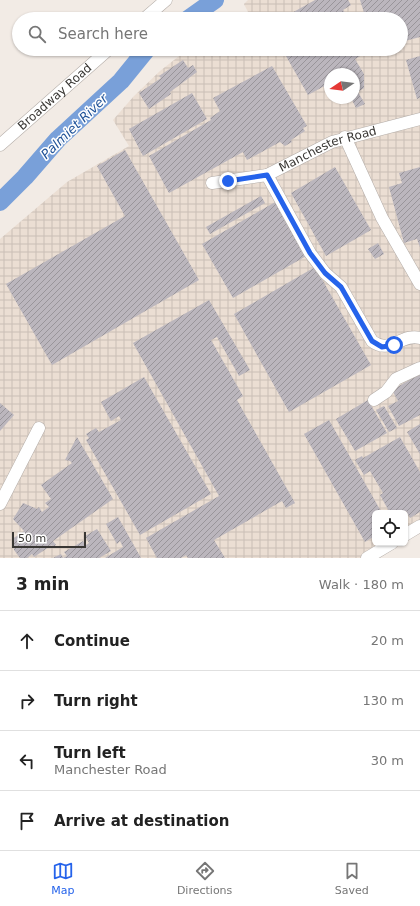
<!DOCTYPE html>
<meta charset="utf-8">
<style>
:root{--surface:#fff;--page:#f2f2f2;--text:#222;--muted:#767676;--line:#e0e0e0;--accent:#2563eb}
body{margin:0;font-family:"DejaVu Sans",sans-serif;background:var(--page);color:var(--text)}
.controls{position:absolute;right:12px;bottom:12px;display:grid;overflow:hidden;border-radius:6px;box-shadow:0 1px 3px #0004}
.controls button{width:36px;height:36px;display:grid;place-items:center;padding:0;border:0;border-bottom:1px solid var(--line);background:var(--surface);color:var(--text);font:20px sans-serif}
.compass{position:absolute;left:324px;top:68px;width:36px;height:36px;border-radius:50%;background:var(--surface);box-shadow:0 1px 3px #0004;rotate:257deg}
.scale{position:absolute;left:12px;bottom:10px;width:74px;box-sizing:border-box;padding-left:4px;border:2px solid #393734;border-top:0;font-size:11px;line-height:14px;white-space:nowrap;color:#393734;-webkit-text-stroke:3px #fff;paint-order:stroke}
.stop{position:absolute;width:12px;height:12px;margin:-9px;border:3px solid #2563eb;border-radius:50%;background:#fff}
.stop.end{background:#2563eb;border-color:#fff;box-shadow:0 1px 4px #0008}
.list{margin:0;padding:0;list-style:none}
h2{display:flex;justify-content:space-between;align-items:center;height:52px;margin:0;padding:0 16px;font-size:17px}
h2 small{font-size:13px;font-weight:400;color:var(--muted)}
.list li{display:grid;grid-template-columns:26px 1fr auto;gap:12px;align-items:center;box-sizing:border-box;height:60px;padding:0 16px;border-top:1px solid var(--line)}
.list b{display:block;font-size:15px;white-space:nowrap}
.list p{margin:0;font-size:13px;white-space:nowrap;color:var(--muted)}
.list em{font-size:13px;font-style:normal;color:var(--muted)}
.icon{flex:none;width:22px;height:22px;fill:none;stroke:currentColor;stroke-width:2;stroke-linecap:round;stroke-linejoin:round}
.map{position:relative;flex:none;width:420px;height:558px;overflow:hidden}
.search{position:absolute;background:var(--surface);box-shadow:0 1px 3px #0004;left:12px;right:12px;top:12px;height:44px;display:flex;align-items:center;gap:10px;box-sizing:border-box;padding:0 14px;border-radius:22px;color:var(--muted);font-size:15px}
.sheet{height:292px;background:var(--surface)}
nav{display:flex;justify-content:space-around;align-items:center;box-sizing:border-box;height:56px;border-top:1px solid var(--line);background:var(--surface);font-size:11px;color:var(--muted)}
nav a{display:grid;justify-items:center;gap:2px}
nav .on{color:var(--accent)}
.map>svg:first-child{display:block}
</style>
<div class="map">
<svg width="420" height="558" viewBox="0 0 420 558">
<defs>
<pattern id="industrial-grid" width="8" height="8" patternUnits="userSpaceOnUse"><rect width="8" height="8" fill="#ebded3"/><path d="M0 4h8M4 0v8" fill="none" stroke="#cabfb6"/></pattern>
<pattern id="building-hatch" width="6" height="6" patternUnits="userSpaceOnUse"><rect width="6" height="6" fill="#bbb6bd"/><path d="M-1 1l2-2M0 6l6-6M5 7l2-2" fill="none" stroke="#99959a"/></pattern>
</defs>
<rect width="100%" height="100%" fill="#f2ebe5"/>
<path fill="url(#industrial-grid)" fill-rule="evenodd" d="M248,0H420V527L405,536V513H375V543H394L369,558H0V239L67,182L129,146L113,120L134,96L160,71L188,49H401V19H239L249,14L244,4ZM330,74H354V98H330Z"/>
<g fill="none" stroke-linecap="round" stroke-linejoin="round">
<g stroke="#79a0d9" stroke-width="18">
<polyline points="188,19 215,0"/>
<polyline points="0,202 25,177 58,139 121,81 147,49"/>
</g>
</g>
<g fill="url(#building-hatch)">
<polygon points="315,0 348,0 351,5 343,10 349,19 281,19"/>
<polygon points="360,0 420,0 420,37 401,42 401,19 366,19"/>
<polygon points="282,49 374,49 361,53 362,55 355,59 364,74 364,88 358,92 365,104 356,108 351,98 354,98 354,74 330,74 330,83 308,95"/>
<polygon points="420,56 420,98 417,99 406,60"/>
<polygon points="183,60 188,68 193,65 197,72 170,92 171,94 149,109 139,93 161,78 159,76"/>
<polygon points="272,66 307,126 303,128 305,131 291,140 292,142 285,146 280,142 247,160 243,152 169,193 149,156 211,120 210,118 220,111 213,98"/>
<polygon points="192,93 207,119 143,156 129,129"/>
<polygon points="125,150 199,280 52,365 6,284 125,216 97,166"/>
<polygon points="335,167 371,230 326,256 291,193"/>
<polygon points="420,167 420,247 417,239 404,243 389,187 402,183 399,173"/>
<polygon points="261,196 265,203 210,234 206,227"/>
<polygon points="277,201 308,255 233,298 202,244"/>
<polygon points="378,243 384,254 375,259 368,249"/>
<polygon points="315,267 371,365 289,412 234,314"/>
<polygon points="209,300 250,370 239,376 217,337 211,340 243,396 237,400 295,503 286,508 282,501 214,540 225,558 188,558 186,555 181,558 157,558 146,538 219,496 133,343"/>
<polygon points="420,374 420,415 399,426 388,406 398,401 392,390"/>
<polygon points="144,377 211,494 140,535 86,440 89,438 86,434 96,428 99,432 121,420 119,416 111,421 101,402"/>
<polygon points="368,400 387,433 355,451 336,419"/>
<polygon points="0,403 14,415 0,431"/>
<polygon points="384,406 397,428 389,432 376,410"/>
<polygon points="329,420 382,513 375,513 375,536 365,542 304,434"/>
<polygon points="420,424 420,454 407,432"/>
<polygon points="77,437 113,499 53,541 56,545 53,547 52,545 34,557 32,554 27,558 20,558 14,550 14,538 24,531 13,519 23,503 37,509 39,507 42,512 49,507 45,503 51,499 41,485 72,463 70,461 65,460"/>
<polygon points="400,437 420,472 420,512 410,518 406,511 402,513 390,513 380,495 383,493 370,471 364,475 355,460 362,456 363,458"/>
<polygon points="118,517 141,558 105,558 123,547 120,541 117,544 106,524"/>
<polygon points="97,529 111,551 99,558 53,558 61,554 63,558 67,556 64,552 83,541 86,545 89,543 85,536"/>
</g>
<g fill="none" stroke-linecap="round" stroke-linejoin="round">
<defs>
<g id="minor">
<polyline points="144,19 166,0"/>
<polyline points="345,137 382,218 420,284"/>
<path id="s1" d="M0,145L109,49"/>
<path d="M267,175L310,253L325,273L341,287L372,341C389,355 402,333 420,338"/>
<path id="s2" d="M212,183L267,175L332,142L420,119"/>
<polyline points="374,400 386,392 396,379 420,368"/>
<polyline points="0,504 39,428"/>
<polyline points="405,535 420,526"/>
<polyline points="367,558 392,543"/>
</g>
</defs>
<use href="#minor" stroke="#b4ada8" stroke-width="13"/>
<use href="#minor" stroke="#fff" stroke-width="12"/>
</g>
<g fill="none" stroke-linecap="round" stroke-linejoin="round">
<polyline stroke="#2563eb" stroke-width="5" points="228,181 267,175 310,253 325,273 341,287 372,341 382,347 394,345"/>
</g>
<g text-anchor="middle" stroke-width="3" stroke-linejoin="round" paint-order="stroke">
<g font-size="12" fill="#393734" stroke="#fff">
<text dy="4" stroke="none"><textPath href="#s1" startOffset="73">Broadway Road</textPath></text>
<text dy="4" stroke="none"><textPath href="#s2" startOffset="122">Manchester Road</textPath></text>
</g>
<g font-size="13" font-style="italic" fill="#225499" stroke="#fff">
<text transform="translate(74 126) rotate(-44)" y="5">Palmiet River</text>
</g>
</g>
</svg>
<div class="controls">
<button><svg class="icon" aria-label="locate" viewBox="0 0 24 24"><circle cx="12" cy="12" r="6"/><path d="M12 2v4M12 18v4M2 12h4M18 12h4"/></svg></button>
</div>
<svg class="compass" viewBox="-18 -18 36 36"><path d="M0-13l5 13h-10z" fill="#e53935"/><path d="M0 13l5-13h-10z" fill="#767676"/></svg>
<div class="scale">50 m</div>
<div class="stop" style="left:394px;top:345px"></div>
<div class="stop end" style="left:228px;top:181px"></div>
<div class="search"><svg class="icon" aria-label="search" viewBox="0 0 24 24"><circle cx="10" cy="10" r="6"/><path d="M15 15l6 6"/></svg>Search here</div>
</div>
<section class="sheet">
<h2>3 min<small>Walk · 180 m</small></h2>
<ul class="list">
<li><svg class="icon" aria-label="ahead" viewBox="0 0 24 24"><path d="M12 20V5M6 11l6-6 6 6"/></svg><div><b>Continue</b></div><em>20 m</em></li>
<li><svg class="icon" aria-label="right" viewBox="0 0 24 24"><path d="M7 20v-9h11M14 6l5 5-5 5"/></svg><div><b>Turn right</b></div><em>130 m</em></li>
<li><svg class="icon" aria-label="left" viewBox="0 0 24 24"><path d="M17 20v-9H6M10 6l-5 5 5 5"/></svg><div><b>Turn left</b><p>Manchester Road</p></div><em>30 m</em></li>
<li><svg class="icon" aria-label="arrive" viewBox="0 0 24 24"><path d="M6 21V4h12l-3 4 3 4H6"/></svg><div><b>Arrive at destination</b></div></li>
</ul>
</section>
<nav>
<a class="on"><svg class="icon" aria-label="map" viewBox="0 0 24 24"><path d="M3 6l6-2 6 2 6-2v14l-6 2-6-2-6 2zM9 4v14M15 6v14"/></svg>Map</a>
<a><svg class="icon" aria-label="directions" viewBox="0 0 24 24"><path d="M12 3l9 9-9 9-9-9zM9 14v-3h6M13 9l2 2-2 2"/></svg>Directions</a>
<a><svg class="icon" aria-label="saved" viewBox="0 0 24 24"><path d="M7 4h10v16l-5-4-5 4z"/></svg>Saved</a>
</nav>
